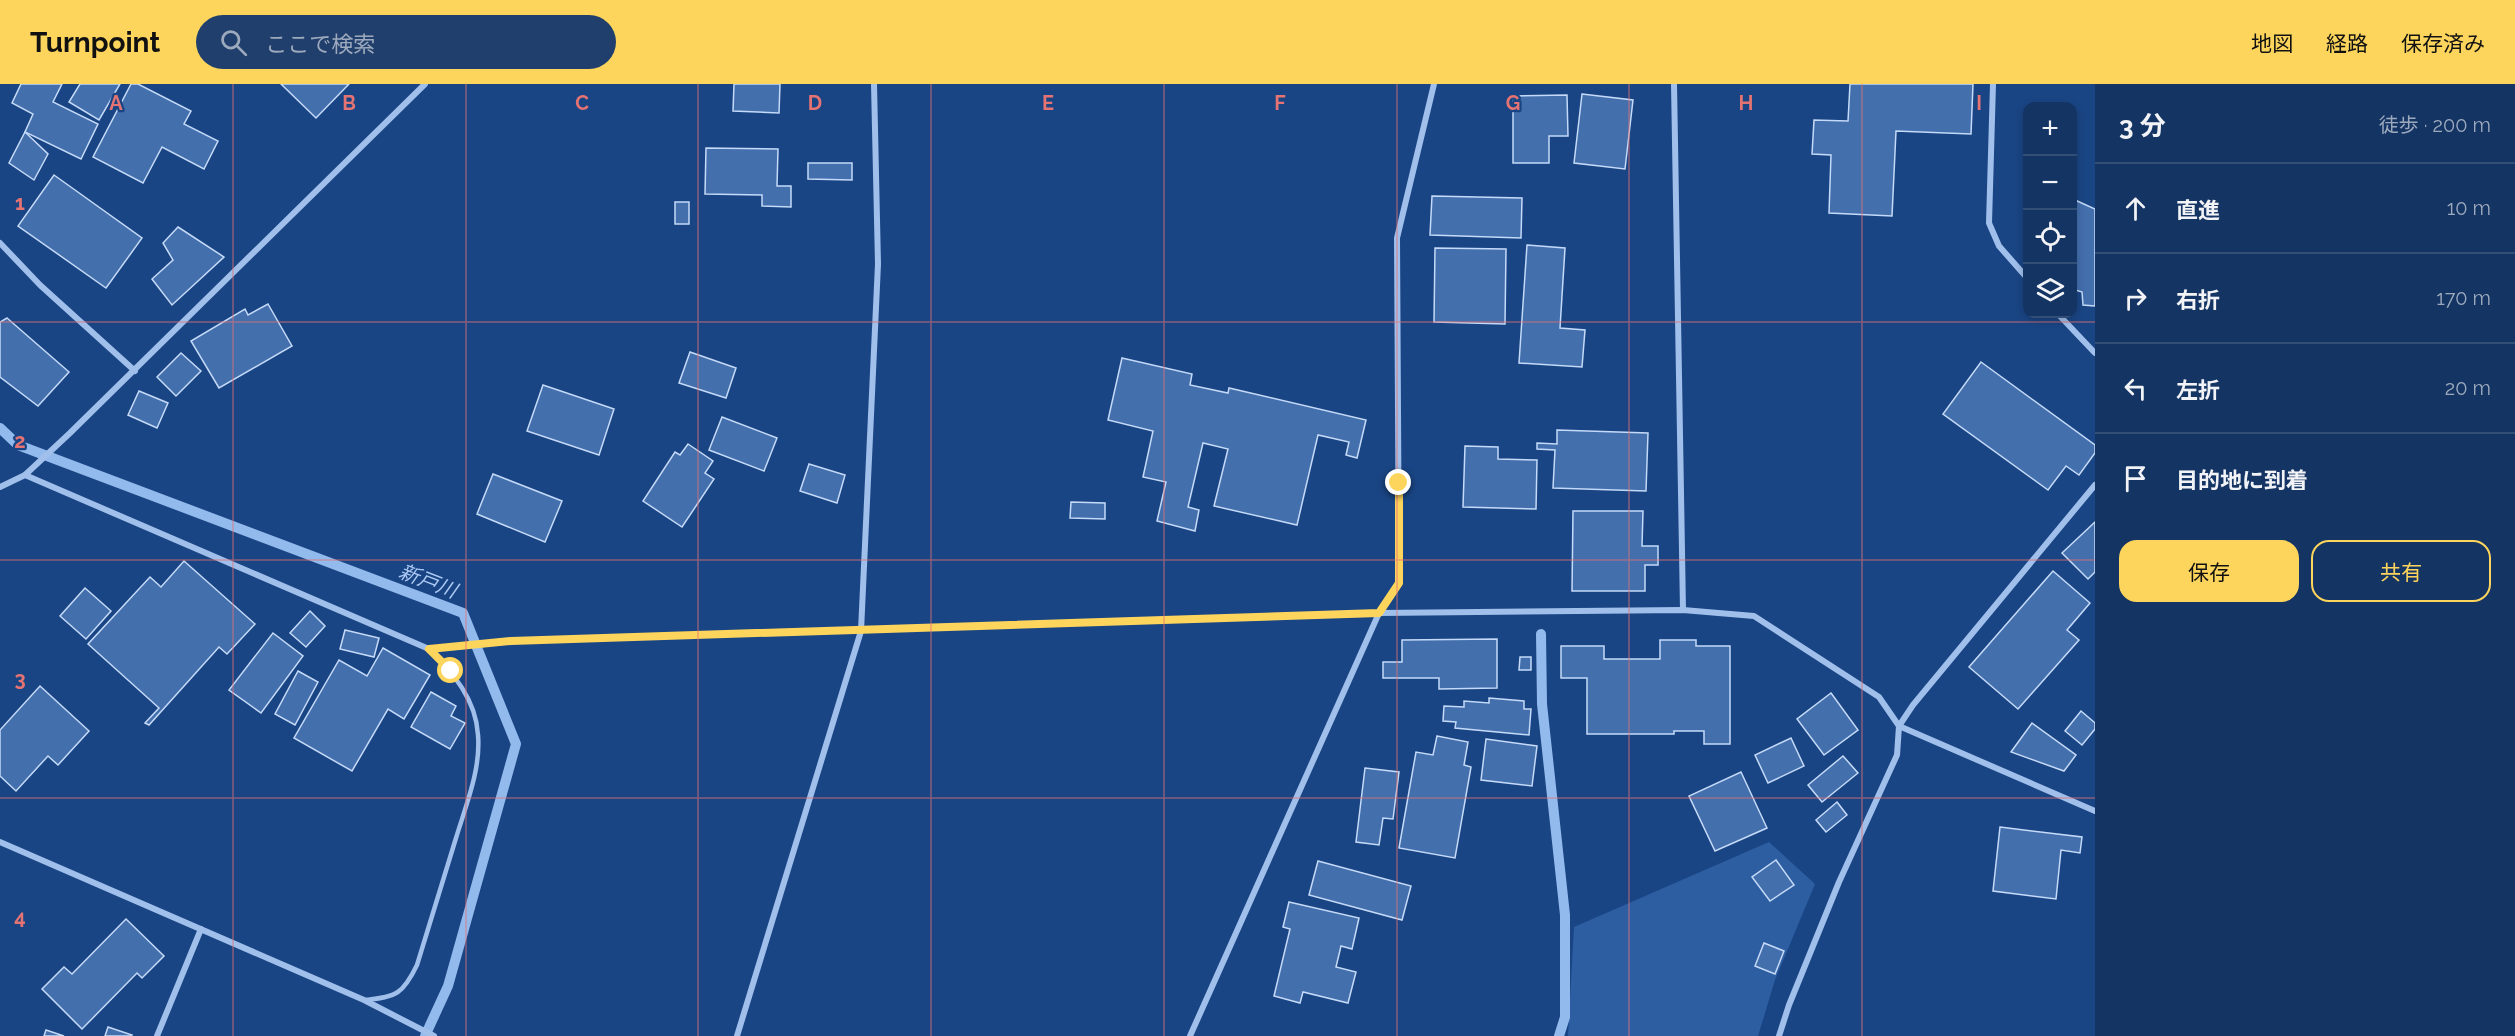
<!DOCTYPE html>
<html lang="ja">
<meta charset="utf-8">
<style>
:root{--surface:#143463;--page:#213f6c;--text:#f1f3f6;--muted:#9daabe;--line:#334f78;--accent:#fdd55c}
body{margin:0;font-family:Raleway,"Noto Sans JP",sans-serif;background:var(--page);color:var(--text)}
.controls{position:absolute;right:18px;top:18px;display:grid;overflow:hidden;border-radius:12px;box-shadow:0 3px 9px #0003}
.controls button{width:54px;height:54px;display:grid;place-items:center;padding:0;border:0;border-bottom:2px solid var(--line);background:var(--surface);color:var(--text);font:30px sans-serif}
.stop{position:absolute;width:18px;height:18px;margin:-14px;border:4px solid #fdd55c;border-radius:50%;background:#fff}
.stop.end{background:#fdd55c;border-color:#fff;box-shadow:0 2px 6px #0008}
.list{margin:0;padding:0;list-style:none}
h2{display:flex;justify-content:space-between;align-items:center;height:78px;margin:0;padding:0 24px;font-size:26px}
h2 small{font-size:20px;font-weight:400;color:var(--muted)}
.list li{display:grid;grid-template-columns:39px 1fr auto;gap:18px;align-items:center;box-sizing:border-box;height:90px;padding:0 24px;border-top:2px solid var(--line)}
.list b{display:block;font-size:22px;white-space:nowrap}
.list em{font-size:20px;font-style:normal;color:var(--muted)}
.actions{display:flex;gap:12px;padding:18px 24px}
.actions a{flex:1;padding:14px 0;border:2px solid var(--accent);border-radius:18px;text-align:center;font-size:21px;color:var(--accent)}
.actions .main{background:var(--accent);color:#111}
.icon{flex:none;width:33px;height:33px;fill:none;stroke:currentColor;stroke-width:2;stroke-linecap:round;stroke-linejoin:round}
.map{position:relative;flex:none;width:2095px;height:952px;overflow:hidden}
header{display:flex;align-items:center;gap:36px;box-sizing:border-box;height:84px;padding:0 30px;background:var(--accent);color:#111}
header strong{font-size:28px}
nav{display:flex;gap:33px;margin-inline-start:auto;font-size:21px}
.search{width:420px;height:54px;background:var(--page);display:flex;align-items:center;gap:15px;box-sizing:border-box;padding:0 21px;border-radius:33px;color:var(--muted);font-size:22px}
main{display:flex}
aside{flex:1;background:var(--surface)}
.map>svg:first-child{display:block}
</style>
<header>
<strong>Turnpoint</strong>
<div class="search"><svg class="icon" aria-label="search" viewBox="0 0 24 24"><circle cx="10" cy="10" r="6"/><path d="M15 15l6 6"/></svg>ここで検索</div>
<nav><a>地図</a><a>経路</a><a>保存済み</a></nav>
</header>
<main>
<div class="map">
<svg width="2095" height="952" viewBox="0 0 2095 952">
<rect width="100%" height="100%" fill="#1a4584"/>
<polygon fill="#2d5ea2" points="1769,758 1815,800 1775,896 1758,952 1568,952 1574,843"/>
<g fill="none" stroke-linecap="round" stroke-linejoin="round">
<g stroke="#93baed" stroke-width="10">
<polyline points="0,344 18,361 463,529 516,660 448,902 425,952"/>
<polyline points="1541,550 1542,620 1565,831 1565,933 1559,952"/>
</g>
</g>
<g fill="#436fad" stroke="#c5daf8" stroke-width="1.5">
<polygon points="21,0 62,0 53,18 98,40 81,75 25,48 33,30 12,19"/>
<polygon points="80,0 120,0 99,36 69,18"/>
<polygon points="131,0 138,0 191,27 184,40 218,57 204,85 162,63 143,99 93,73"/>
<polygon points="281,0 349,0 316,34"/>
<polygon points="734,0 780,0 779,29 733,27"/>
<polygon points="1850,0 1973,0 1971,50 1896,47 1892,132 1829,129 1831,71 1812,70 1814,36 1848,37"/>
<polygon points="1582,10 1633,16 1625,85 1574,79"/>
<polygon points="1567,11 1568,52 1549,52 1549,79 1513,79 1513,12"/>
<polygon points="25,48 48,70 34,96 9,79"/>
<polygon points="706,64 778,65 777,102 791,102 791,123 762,122 762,111 705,110"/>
<polygon points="808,79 852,79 852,96 808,95"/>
<polygon points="54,91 142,154 106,204 18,142"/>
<polygon points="1432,112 1522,114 1521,154 1430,151"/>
<polygon points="2075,116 2095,125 2095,222 2083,221 2082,208 2072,205 2072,121"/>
<rect x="675" y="118" width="14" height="22"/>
<polygon points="178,143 224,173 172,221 152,195 173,176 163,159"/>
<polygon points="1527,161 1565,164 1560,244 1585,246 1582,283 1519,279"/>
<polygon points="1435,164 1506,165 1505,240 1434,238"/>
<polygon points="268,220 292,262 219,304 191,257 245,225 248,231"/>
<polygon points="7,234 69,288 38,322 0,293 0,238"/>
<polygon points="690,268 736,284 726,314 679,299"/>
<polygon points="181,269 201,287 176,312 157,293"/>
<polygon points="1122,274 1192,290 1190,301 1228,309 1229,304 1366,336 1357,374 1346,371 1349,358 1318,351 1297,441 1214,422 1228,365 1203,359 1188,423 1199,426 1195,447 1157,437 1166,398 1143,393 1153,347 1108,336"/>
<polygon points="1981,278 2095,361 2095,369 2079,391 2066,382 2048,406 1943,330"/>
<polygon points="543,301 614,325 599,371 527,347"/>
<polygon points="139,307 168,319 157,344 128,331"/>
<polygon points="722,333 777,354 764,387 709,366"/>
<polygon points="1557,346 1648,349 1646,407 1553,404 1555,366 1537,365 1537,359 1557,360"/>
<polygon points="688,360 713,377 705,389 714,395 682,443 643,417 675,368 680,371"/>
<polygon points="1465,362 1498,363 1498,375 1537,376 1536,425 1463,423"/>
<polygon points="809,380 845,391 837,419 800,407"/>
<polygon points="493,390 562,417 545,458 477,430"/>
<polygon points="1071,418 1105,419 1105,435 1070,434"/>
<polygon points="1573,427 1643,427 1642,462 1658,462 1658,481 1645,481 1645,507 1572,507"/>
<polygon points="2095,438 2095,488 2088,495 2062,469"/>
<polygon points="184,477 255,540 227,570 219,563 149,641 145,639 159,624 88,560 150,493 161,503"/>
<polygon points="2053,487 2090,519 2067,546 2079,556 2018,625 1969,583"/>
<polygon points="85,504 111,527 86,555 60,532"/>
<polygon points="310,527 325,542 306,563 290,549"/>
<polygon points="345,546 379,554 374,573 340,565"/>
<polygon points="273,549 303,572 261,629 229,606"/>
<polygon points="1497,555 1497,604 1439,605 1439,594 1383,594 1383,578 1402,578 1402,556"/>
<polygon points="1660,556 1696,556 1696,562 1730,562 1730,660 1704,660 1704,647 1674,647 1674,650 1587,650 1587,594 1561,594 1561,562 1604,562 1604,575 1660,575"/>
<polygon points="383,564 430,591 404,635 388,625 352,687 294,654 339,576 367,592"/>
<polygon points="1520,573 1531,573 1531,586 1519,586"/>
<polygon points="298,587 318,598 295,641 275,630"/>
<polygon points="40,602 89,647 58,681 48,672 16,707 0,692 0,646"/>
<polygon points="431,608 456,622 451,632 465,639 450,665 411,643"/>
<polygon points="1831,609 1858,646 1824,671 1797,635"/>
<polygon points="1489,614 1524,617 1524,625 1531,625 1529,651 1455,644 1456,638 1443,637 1444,622 1464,623 1464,617 1489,619"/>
<polygon points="2081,627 2095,639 2095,645 2082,661 2065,647"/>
<polygon points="2032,639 2076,671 2064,687 2011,668"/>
<polygon points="1437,652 1468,658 1464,681 1471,683 1455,774 1399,764 1416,668 1433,671"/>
<polygon points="1791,654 1804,682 1768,699 1755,671"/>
<polygon points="1486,655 1537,662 1532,702 1481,696"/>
<polygon points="1843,672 1858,689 1822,718 1808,701"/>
<polygon points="1365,684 1399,688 1393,735 1383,734 1379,761 1356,758"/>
<polygon points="1741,688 1767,744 1715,767 1689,712"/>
<polygon points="1837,718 1847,731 1826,748 1816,736"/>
<polygon points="2000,743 2082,753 2080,769 2061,766 2056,815 1993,807"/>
<polygon points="1776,776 1794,801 1770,817 1752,793"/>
<polygon points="1318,777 1411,802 1402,836 1309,811"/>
<polygon points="1289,818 1359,834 1352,865 1341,862 1336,883 1356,888 1348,919 1303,908 1300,919 1274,912 1290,845 1283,843"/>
<polygon points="126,835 164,872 142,894 137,889 82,945 42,905 64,883 72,890"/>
<polygon points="1764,859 1784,867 1775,890 1755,882"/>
<polygon points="108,943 132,951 131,952 105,952"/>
<polygon points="46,946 64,952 44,952"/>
</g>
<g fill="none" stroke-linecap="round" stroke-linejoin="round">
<path stroke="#a0bfeb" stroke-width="4.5" d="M366,916C396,913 403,910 417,881C430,839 443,796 456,754C466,721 481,685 478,651C476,615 453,589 429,565"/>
<g stroke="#a0bfeb" stroke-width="6">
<polyline points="1674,0 1683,526"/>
<polyline points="1993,0 1989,139 1999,162 2028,195"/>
<polyline points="0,159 40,201 135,287"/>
<polyline points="2058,230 2095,269"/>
<polyline points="25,391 429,565 511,557 1379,529 1683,526 1754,532 1879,613 1899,642 2095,727"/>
<polyline points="0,403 25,391 70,349 425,0"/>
<polyline points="0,758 364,916 434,952"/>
<polyline points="157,952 201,845"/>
<polyline points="737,952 861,547 878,180 874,0"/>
<polyline points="1190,952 1379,529 1399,499 1397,154 1434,0"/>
<polyline points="1779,952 1789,921 1839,798 1897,671 1899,642 1913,621 2095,401"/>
</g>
</g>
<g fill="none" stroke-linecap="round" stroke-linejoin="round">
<polyline stroke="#fdd55c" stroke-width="8" points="451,587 429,565 511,557 1379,529 1399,499 1399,399"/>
</g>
<path fill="none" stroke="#e47373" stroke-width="1.5" stroke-opacity="0.55" d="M233,0V952M466,0V952M698,0V952M931,0V952M1164,0V952M1397,0V952M1629,0V952M1862,0V952M0,238H2095M0,476H2095M0,714H2095"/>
<g text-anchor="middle" stroke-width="4.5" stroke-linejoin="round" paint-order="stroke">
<g font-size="20" font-style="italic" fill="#acc9f3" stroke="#1a4584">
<text transform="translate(428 497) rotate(21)" y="7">新戸川</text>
</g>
</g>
<g font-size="20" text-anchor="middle" font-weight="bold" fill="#e47373" stroke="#1a4584" stroke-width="4.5" stroke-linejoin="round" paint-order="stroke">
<text x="116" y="26">A</text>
<text x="349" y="26">B</text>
<text x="582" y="26">C</text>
<text x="815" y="26">D</text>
<text x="1048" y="26">E</text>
<text x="1280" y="26">F</text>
<text x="1513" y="26">G</text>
<text x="1746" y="26">H</text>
<text x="1979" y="26">I</text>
<text x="20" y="126">1</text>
<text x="20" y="364">2</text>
<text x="20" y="602">3</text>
<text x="20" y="840">4</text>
</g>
</svg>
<div class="controls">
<button>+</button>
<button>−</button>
<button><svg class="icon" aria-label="locate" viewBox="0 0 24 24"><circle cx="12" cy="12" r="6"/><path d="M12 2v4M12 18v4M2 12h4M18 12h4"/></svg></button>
<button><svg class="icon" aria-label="layers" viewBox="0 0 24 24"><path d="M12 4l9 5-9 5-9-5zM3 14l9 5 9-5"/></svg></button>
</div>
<div class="stop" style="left:451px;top:587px"></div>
<div class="stop end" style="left:1399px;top:399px"></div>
</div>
<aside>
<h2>3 分<small>徒歩 · 200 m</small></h2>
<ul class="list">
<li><svg class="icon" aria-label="ahead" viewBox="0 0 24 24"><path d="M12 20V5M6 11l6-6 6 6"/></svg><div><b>直進</b></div><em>10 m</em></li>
<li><svg class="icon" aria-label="right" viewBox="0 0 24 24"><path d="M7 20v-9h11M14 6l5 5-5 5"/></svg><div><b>右折</b></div><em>170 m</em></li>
<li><svg class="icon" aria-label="left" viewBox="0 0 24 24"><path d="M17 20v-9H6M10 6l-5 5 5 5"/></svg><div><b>左折</b></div><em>20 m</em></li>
<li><svg class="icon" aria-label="arrive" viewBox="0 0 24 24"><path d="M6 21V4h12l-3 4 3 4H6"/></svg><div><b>目的地に到着</b></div></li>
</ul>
<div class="actions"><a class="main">保存</a><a>共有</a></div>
</aside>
</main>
